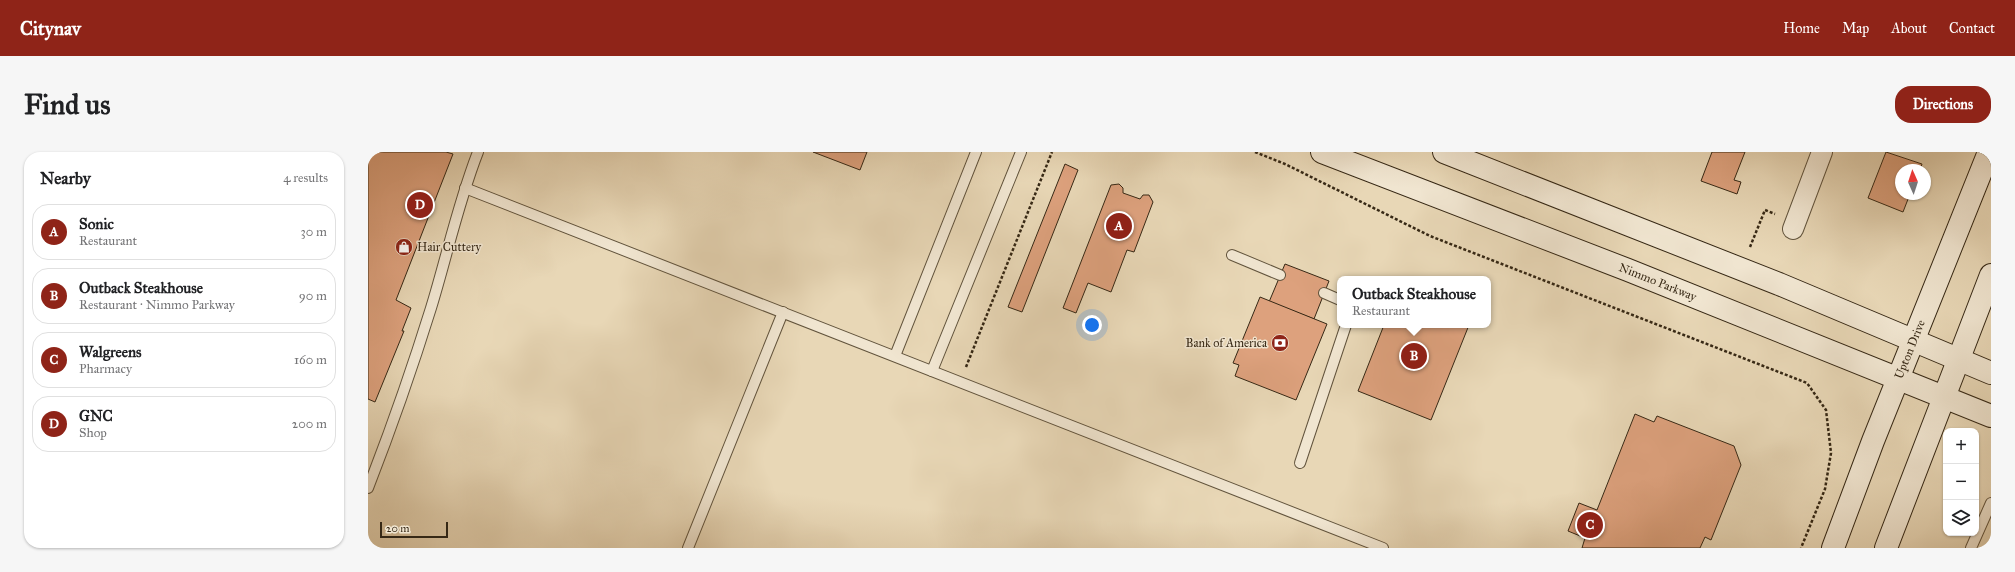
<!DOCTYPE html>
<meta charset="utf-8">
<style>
:root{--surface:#fff;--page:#f6f6f6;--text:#202124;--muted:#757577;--line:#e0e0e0;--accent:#8f2418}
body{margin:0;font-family:"IM FELL Great Primer",serif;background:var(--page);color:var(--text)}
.controls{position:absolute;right:12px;bottom:12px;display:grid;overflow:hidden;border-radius:8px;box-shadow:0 1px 3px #0004}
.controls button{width:36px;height:36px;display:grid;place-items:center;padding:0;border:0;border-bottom:1px solid var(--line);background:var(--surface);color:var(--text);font:20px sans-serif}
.compass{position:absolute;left:1527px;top:12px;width:36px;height:36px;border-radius:50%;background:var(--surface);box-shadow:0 1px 3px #0004;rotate:357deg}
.scale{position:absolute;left:12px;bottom:10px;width:68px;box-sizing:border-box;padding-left:4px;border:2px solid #362815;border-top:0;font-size:11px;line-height:14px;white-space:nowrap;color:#362815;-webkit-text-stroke:3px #f0e5d0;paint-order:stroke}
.you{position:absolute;left:724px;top:173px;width:14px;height:14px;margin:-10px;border:3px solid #fff;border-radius:50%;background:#1a73e8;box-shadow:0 0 0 6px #1a73e833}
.badge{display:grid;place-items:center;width:26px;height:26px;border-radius:50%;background:var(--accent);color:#fff;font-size:13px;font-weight:700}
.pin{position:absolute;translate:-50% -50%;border:2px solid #fff;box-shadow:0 1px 4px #0006}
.popup{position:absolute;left:969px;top:124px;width:154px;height:52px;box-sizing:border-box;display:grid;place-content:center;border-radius:8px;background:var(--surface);filter:drop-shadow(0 1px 3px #0005);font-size:13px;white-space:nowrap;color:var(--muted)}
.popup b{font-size:15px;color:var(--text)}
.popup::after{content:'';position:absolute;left:50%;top:100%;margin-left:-8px;border:8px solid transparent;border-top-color:var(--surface)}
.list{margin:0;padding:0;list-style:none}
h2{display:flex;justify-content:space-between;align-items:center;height:52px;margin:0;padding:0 16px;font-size:17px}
h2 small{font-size:13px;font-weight:400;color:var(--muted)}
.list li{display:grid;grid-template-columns:26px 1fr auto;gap:12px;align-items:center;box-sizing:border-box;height:56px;margin:0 8px 8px;padding:0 8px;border:1px solid var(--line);border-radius:16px}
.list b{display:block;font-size:15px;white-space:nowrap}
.list p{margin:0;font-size:13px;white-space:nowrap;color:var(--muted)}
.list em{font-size:13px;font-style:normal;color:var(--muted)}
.icon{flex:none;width:22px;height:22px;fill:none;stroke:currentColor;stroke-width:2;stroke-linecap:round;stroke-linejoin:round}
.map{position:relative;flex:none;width:1623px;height:396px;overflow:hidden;border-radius:16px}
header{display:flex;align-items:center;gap:24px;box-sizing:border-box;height:56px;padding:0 20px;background:var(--accent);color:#fff}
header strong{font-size:19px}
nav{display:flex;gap:22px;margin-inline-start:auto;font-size:14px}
.intro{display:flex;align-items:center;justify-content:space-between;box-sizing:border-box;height:96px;padding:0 24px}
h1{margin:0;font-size:28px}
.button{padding:10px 18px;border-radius:16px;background:var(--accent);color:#fff;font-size:14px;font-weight:700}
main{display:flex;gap:24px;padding:0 24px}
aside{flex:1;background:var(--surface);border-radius:16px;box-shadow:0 1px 3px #0004}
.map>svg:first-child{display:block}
</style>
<header>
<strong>Citynav</strong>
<nav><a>Home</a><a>Map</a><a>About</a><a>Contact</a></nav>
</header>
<div class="intro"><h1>Find us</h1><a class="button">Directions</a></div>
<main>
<aside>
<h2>Nearby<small>4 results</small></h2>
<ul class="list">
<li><span class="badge">A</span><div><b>Sonic</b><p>Restaurant</p></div><em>30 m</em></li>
<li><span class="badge">B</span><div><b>Outback Steakhouse</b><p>Restaurant · Nimmo Parkway</p></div><em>90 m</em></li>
<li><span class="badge">C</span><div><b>Walgreens</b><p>Pharmacy</p></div><em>160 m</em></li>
<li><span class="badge">D</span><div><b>GNC</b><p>Shop</p></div><em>200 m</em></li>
</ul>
</aside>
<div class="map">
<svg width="1623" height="396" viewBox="0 0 1623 396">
<rect width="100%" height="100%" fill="#e8d7b6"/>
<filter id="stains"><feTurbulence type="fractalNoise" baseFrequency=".005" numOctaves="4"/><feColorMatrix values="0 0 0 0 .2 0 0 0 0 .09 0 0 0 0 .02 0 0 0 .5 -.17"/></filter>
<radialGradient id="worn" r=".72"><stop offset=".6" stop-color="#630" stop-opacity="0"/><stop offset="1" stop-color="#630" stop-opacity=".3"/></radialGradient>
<g fill="#dda17d" stroke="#362815">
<polygon points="0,0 78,0 85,2 28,148 43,156 34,179 36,179 7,250 0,247"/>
<polygon points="445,0 499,0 492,18"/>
<polygon points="1344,0 1377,0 1366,28 1373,30 1369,42 1333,29"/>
<polygon points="1518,0 1554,12 1552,18 1533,18 1533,42 1542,42 1535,60 1500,46"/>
<polygon points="697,12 710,18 654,160 640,155"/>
<polygon points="751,32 755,36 755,41 772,47 775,43 781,43 785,50 766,100 759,98 743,140 720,131 708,161 695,156 743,33"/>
<polygon points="917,112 961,129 946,167 901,150"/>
<polygon points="892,145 959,172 928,248 867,224 871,213 865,211"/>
<polygon points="1016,173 1101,173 1063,268 990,239"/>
<polygon points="1267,262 1286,270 1289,264 1366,294 1373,313 1343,388 1337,385 1332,396 1214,396 1217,386 1200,379 1211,351 1229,358"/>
</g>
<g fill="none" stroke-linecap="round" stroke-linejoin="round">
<defs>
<g id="lane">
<polyline points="97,36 1015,396"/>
<polyline points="864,103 912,123"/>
<polyline points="956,141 972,148"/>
<polyline points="527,204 608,0"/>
<polyline points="564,219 653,0"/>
<polyline points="932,311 978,173"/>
<path d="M0,336C23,277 44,217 63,156C79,104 90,51 110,0"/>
<polyline points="320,396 415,160"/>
<polyline points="1603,396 1623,351"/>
</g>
<polyline id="street" points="1425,77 1454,0"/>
<g id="secondary">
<path id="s1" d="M954,0L1260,118L1623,264"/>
<polyline points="1076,0 1411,132 1623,221"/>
<path id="s2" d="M1465,396L1505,289L1621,0"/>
<polyline points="1518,396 1623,123"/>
</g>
</defs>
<use href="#lane" stroke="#62543d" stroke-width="12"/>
<use href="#street" stroke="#62543d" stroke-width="22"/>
<use href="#secondary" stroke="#362815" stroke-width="24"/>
<g stroke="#362815" stroke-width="2.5" stroke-dasharray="3 2" stroke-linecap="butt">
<polyline points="887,0 917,12 1062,84 1439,231 1458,258 1463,301 1457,337 1433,396"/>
<polyline points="1382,95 1397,58 1407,62"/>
<polyline points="598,215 684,0"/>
</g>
<use href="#lane" stroke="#f0e5d0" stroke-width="10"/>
<use href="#street" stroke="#f0e5d0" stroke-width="20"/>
<use href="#secondary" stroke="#f0e5d0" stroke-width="22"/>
</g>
<defs>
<symbol id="shop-disc" viewBox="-11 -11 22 22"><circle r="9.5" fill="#8f2418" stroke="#f0e5d0"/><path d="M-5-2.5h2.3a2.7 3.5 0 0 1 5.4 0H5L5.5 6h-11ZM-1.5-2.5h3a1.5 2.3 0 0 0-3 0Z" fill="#fff"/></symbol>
<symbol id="bank-disc" viewBox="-11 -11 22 22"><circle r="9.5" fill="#8f2418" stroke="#f0e5d0"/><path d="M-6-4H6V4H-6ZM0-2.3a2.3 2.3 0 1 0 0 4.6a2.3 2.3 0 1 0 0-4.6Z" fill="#fff"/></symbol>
</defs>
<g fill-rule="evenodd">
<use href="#shop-disc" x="26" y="85" width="20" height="20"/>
<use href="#bank-disc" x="902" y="181" width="20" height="20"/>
</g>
<g text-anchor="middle" stroke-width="3" stroke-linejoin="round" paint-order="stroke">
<g font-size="12" fill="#362815" stroke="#f0e5d0" text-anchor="start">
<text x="49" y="99">Hair Cuttery</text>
<text x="899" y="195" text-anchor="end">Bank of America</text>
</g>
<g font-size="12" fill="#362815" stroke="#f0e5d0">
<text dy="4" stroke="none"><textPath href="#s1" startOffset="360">Nimmo Parkway</textPath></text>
<text dy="4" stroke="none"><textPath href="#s2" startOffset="213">Upton Drive</textPath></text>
</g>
</g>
<rect width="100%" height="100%" filter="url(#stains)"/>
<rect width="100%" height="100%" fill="url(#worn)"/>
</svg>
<div class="controls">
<button>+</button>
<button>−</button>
<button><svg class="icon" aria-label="layers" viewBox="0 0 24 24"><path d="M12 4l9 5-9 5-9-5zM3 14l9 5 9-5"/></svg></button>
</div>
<svg class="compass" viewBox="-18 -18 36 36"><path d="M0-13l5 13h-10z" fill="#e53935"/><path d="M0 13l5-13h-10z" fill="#757577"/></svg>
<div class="scale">20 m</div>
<div class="you"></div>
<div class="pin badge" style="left:751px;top:74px">A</div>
<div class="pin badge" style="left:1046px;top:204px">B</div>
<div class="popup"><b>Outback Steakhouse</b>Restaurant</div>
<div class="pin badge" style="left:1222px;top:373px">C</div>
<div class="pin badge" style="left:52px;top:53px">D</div>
</div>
</main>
